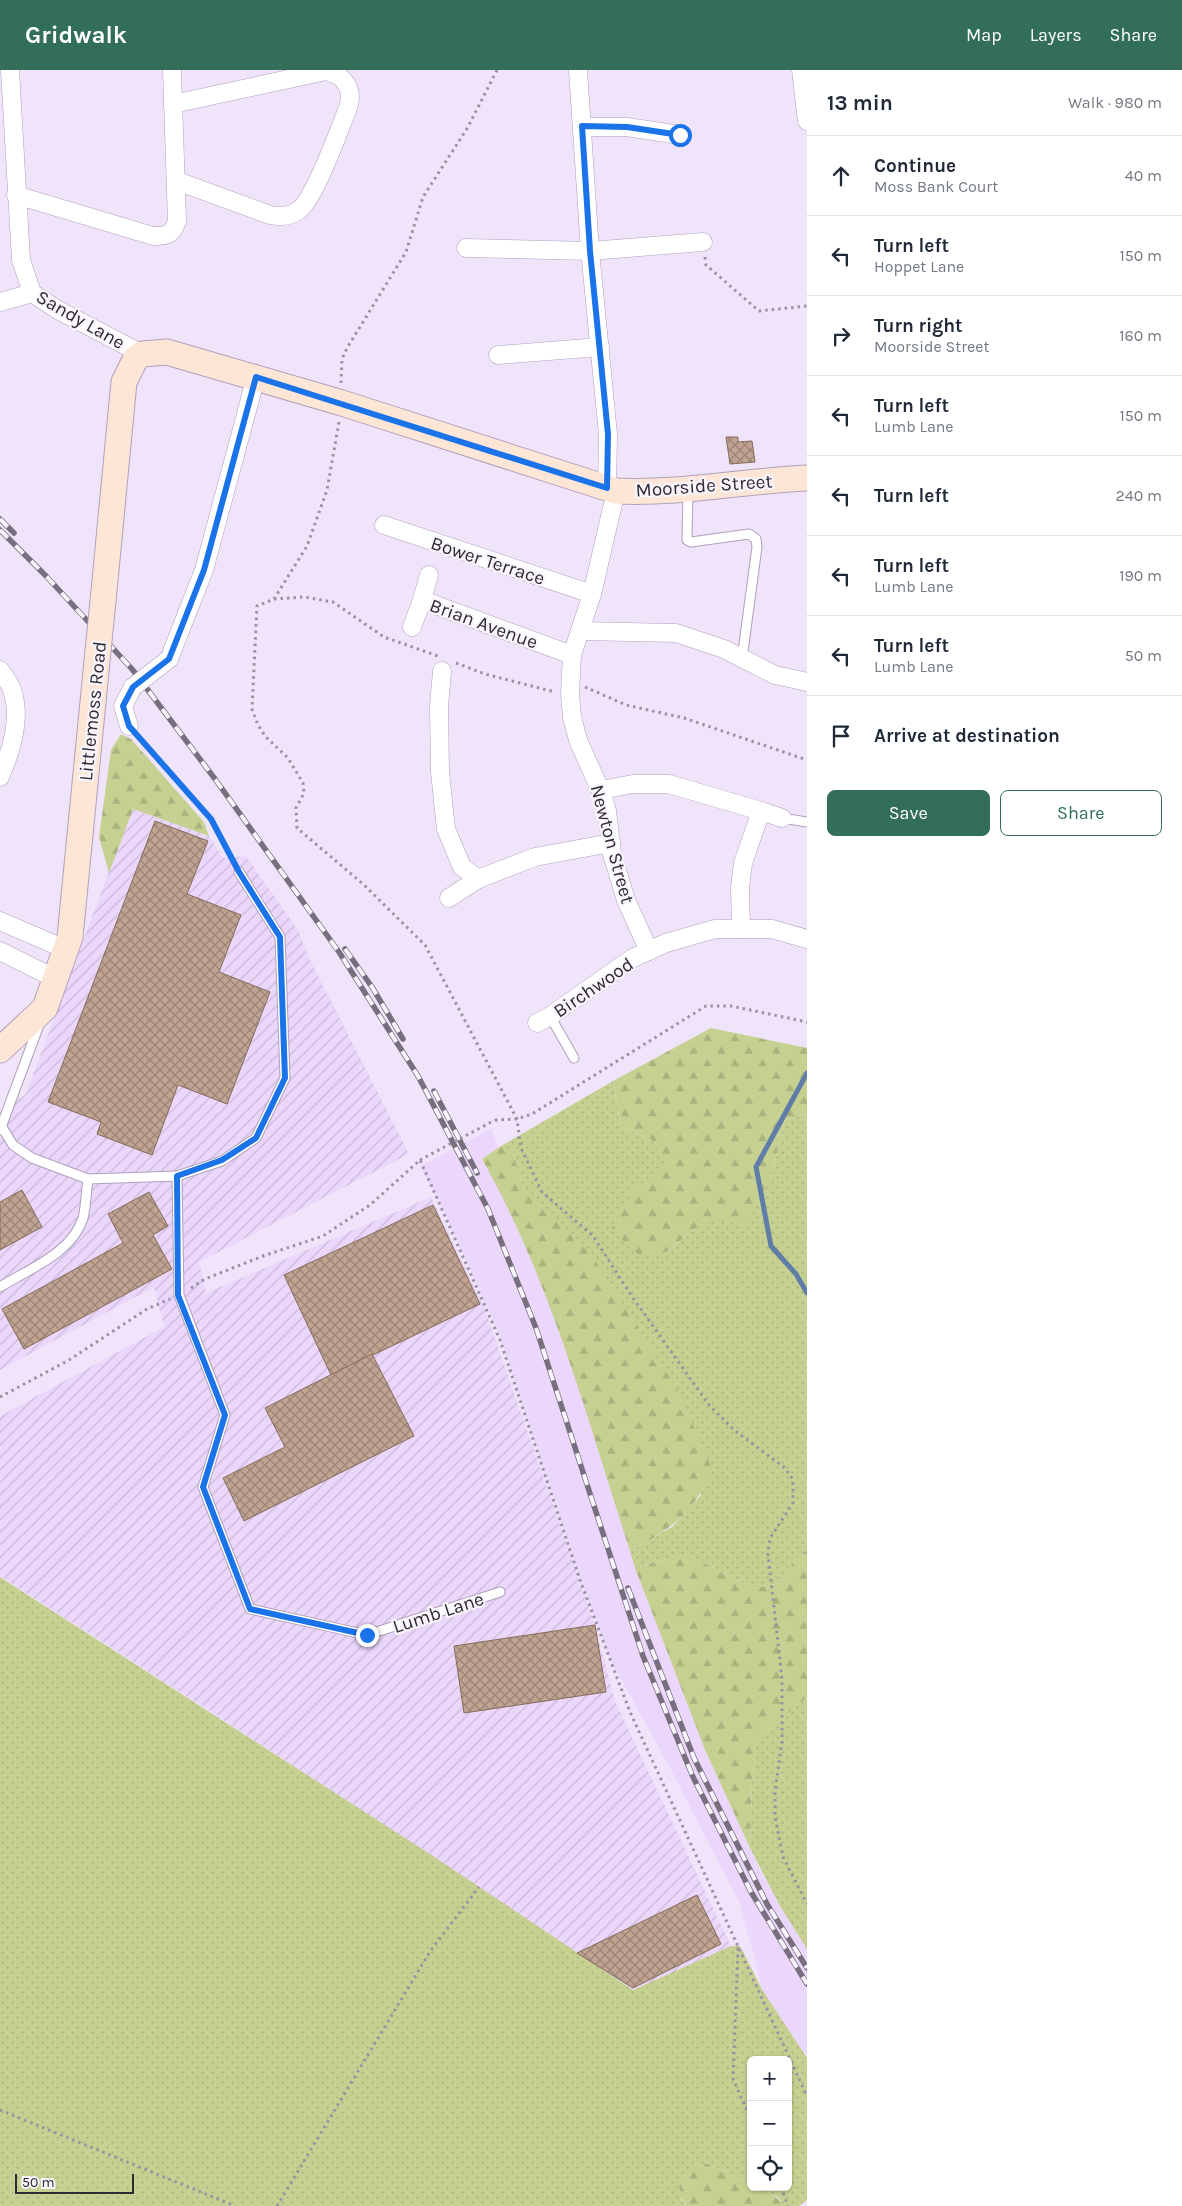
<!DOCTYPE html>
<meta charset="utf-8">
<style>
:root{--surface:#fff;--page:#f6f6f7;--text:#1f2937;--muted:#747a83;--line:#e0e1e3;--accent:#326e58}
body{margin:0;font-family:Karla,sans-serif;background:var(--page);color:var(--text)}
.controls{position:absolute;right:15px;bottom:15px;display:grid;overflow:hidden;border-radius:8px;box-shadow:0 1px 4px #0004}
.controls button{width:45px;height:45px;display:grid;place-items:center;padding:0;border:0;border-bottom:1px solid var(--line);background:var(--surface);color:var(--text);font:25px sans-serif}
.scale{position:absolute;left:15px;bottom:12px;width:119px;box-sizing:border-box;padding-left:5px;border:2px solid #2f2934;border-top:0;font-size:14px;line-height:18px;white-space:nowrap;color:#2f2934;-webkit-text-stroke:4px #f8f5fb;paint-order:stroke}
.stop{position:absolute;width:15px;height:15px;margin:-11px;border:4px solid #1a73e8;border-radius:50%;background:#fff}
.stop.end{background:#1a73e8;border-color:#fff;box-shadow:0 1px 5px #0008}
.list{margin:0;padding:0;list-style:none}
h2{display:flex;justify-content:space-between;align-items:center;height:65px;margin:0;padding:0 20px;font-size:21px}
h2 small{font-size:16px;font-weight:400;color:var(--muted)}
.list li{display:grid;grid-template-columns:32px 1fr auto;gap:15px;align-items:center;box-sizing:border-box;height:80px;padding:0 20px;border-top:1px solid var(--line)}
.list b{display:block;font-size:19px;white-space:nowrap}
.list p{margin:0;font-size:16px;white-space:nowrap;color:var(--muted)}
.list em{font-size:16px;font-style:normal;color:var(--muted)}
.actions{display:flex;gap:10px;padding:15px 20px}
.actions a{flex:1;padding:11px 0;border:1px solid var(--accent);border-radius:8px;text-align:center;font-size:18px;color:var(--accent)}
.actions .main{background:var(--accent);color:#fff}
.icon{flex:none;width:28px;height:28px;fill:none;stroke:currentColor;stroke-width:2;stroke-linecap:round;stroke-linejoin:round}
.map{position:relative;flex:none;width:807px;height:2136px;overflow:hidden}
header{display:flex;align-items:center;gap:30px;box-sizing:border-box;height:70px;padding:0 25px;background:var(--accent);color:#fff}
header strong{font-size:24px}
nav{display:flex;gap:28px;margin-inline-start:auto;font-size:18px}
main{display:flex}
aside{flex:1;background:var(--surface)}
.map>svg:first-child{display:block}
</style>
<header>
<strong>Gridwalk</strong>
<nav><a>Map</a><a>Layers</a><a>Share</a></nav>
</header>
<main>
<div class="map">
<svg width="807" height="2136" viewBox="0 0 807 2136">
<defs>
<pattern id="industrial-furrows" width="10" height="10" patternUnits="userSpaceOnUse" patternTransform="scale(1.25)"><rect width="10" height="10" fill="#ebd7fb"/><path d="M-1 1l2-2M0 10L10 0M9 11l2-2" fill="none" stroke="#cab9d8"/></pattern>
<pattern id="grass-dots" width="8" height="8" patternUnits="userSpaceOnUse" patternTransform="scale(1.25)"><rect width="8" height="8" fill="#c6d191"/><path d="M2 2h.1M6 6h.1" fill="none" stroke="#aab37e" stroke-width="1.8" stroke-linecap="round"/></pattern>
<pattern id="forest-firs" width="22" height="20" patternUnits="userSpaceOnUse" patternTransform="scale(1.25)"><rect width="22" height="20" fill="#c6d191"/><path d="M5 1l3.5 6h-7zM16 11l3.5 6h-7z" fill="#aab37e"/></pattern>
<pattern id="building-cross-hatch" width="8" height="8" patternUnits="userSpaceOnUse" patternTransform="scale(1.25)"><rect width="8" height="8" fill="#c0a391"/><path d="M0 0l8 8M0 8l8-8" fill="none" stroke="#9c8577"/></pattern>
</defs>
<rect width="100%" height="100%" fill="#f0e4fb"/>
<polygon fill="url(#industrial-furrows)" points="132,739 209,766 223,788 246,786 298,860 310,890 409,1084 199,1192 206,1223 431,1127 485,1240 595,1555 615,1631 731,1876 634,1920 242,1662 0,1506 0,1346 164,1257 154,1217 0,1300 0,1042 26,1024"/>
<polygon fill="#ebd7fb" points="491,1059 611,1350 705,1680 760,1800 807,1879 807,1988 763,1921 740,1834 670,1698 611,1591 576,1498 499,1263 448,1150 420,1096"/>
<g fill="url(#grass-dots)">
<polygon points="613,1011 621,1056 655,1072 666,1094 632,1122 668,1181 709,1147 771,1107 785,1050 807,1044 807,1480 794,1490 782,1513 753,1518 686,1484 635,1498 630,1481 672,1457 701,1425 525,1122 512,1081 501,1076"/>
<polygon points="0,1507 433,1786 633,1920 731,1876 740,1876 763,1921 807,1988 807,2130 799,2136 783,2136 778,2127 757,2117 788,2117 788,1990 751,1990 751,2114 708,2094 681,2129 686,2136 0,2136"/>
<polygon points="807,1627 807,1879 780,1836 750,1778 752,1713 757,1669"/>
</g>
<g fill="url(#forest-firs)">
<polygon points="121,664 131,669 204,752 209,766 133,739 109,803 99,767 111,680"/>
<polygon points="711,958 807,978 807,1044 785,1050 771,1107 746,1155 709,1147 668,1181 642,1188 611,1159 632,1122 665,1094 655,1072 621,1056 613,1011"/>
<path d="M501,1076L512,1080L525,1122L565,1156L595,1190L679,1322L712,1399C692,1446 673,1457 630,1481C587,1348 551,1211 482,1089Z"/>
<polygon points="807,1480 807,1627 757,1669 752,1713 750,1778 705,1680 635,1498 686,1484 753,1518 782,1513 794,1490"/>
<path d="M708,2094L751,2114V2117C763,2117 778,2125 783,2136H686C671,2115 684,2096 708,2094Z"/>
</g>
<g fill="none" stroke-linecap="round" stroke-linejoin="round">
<polyline stroke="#607da9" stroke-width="5" points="807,1003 756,1097 771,1176 796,1204 807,1223"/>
</g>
<g fill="url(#building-cross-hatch)" stroke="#866b5b">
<polygon points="726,367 738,367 738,372 752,371 755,392 730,394"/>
<polygon points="155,751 208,771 187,824 241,845 219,902 270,922 227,1034 178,1015 152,1085 97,1064 101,1052 48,1032"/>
<polygon points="22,1120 42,1157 0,1180 0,1132"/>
<polygon points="149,1122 168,1156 153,1165 172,1199 24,1279 2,1239 123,1173 108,1144"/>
<polygon points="433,1135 480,1234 331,1305 284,1205"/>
<polygon points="372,1284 414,1366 244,1451 223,1408 285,1377 265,1338"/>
<polygon points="595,1555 606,1622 464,1643 454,1576"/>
<polygon points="697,1825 721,1874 633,1918 577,1883"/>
</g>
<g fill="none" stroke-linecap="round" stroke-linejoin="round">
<defs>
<g id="lane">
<polyline points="688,420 687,470 691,472 749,464 756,469 757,477 742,589"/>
<polyline points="782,748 807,752"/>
<polyline points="550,946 574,988"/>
<polyline points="0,1054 13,1075 32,1088 88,1109 177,1106 179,1225 225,1345 203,1417 250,1539 367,1565 500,1522"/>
<polyline points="0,1060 39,955"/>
<polyline points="177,1106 222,1091 256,1068 285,1008 280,867 239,802"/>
<path d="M0,1217C29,1199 72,1183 83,1148C86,1137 86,1122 88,1109"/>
</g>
<g id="street">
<polyline points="10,0 21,190 32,223 58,240 142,284"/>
<polyline points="578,0 590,181 608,364 607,418"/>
<polyline points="801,0 807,51"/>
<path d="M173,34L326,1C345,5 354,20 348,38C339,60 315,128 299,140C290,147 280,147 270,145L177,111"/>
<polyline points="582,57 627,57 680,65"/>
<path d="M16,125L153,166C168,166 172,165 177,151L172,0"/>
<polyline points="466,178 590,181 703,172"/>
<polyline points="0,232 32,223"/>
<polyline points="498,285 600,277"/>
<polyline points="616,421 592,524 572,585 570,624 572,647 578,670 602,724 607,741 612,784 626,830 649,881"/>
<polyline points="384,455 592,524"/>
<polyline points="422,530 429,505"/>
<polyline points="412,557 422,530 572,585"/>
<polyline points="581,561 676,563 724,579 775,605 807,612"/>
<polyline points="169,589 204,500 256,307"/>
<path d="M0,600C4,606 10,613 12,620C22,649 11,681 0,707"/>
<polyline points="442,601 439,636 440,702 446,759 462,797 478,809 535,787 611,773"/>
<polyline points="129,656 123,636 133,617"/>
<polyline points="601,720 633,714 669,714 761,741 743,793 740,818 741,859"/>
<polyline points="761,741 782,748"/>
<polyline points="449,828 478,809"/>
<polyline points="0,851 65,879"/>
<polyline points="0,881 54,908"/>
<polyline points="537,953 550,946 633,888 666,873 715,859 772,859 807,869"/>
</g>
<g id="secondary">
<path d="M103,531L124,312L136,288L142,284L167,282L342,333L616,421C680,424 743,411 807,408"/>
<polyline points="0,980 45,938 70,867 98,581"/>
</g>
</defs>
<use href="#lane" stroke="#afa0bc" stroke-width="11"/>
<use href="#street" stroke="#afa0bc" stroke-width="19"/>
<use href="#secondary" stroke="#afa0bc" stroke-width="27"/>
<g stroke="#9a91a3" stroke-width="3" stroke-dasharray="2.5 4" stroke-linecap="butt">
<polyline points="705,187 706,195 759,241 807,236"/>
<polyline points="341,313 342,289 347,278 406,182 423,127 468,57 497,0"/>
<polyline points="339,352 327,420 307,476 274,529 257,536 252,639 258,655 265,666 288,688 303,713 304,723 296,738 297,758 363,814 425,875 517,1049 521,1078 542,1122 593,1166 631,1225 709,1335 734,1360 785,1398 793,1410 793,1433 770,1468 768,1484 782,1609 782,1672 775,1721 775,1747 783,1787 807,1834"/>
<polyline points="274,529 304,527 333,532 384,567 438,586"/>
<polyline points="456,593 485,604 555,622"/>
<polyline points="585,617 626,635 684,648 807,690"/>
<polyline points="139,667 211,749 234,793"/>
<polyline points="495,1050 517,1049 532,1044 706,936 731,936 807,952"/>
<polyline points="191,1218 205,1209 263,1186 323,1166 370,1135 420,1090 500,1270 580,1510 630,1642 807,2026"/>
<polyline points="0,1327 69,1290 147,1239 170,1229"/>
<polyline points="738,1878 733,2009 751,2049"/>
<polyline points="0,2040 235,2136"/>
<polyline points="781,2117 788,2136"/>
<polyline points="277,2136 431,1880 479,1817"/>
</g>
<use href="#lane" stroke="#fff" stroke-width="9"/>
<use href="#street" stroke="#fff" stroke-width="18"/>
<use href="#secondary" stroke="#fee6d7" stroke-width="25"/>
<defs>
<g id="rail">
<polyline points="0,449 14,463"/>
<polyline points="0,460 46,506 132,599 215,709 339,882 418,1006 488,1139 536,1258 643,1586 693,1707 751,1822 807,1914"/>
<polyline points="345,879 372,917 403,969"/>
<polyline points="434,1021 477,1103"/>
<polyline points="628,1518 694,1688 767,1834 807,1898"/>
</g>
</defs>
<use href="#rail" stroke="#776e7e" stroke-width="5.5"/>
<use href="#rail" stroke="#f8f5fb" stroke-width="4" stroke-dasharray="11" stroke-linecap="butt"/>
<defs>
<polyline id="street-bridge" points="133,617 169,589"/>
<polyline id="secondary-bridge" points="98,581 103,531"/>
</defs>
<use href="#street-bridge" stroke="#afa0bc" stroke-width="19" stroke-linecap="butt"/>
<use href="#secondary-bridge" stroke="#afa0bc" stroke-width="27" stroke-linecap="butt"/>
<polyline stroke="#9a91a3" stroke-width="3" stroke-dasharray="2.5 4" stroke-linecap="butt" points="420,1090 495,1050"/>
<use href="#street-bridge" stroke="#fff" stroke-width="18"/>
<use href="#secondary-bridge" stroke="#fee6d7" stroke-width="25"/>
</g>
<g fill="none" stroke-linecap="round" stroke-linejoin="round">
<polyline stroke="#1a73e8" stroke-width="6" points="367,1565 250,1539 203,1417 225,1345 178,1225 177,1106 222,1090 256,1068 285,1008 280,867 239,802 211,749 129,656 123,636 133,617 169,589 204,500 256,307 607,418 608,364 590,181 582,56 627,57 680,65"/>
</g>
<g text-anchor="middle" stroke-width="4.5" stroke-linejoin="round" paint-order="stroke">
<g font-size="19" fill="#2f2934" stroke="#f8f5fb">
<text transform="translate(81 249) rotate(30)" y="7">Sandy Lane</text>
<text transform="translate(704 415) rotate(-4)" y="7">Moorside Street</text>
<text transform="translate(488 490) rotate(18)" y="7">Bower Terrace</text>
<text transform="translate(484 553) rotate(20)" y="7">Brian Avenue</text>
<text transform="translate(92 641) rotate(-84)" y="7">Littlemoss Road</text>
<text transform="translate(613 774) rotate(75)" y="7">Newton Street</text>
<text transform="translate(593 917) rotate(-34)" y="7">Birchwood</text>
<text transform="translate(438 1542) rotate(-18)" y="7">Lumb Lane</text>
</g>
</g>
</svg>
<div class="controls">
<button>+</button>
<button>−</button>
<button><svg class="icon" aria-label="locate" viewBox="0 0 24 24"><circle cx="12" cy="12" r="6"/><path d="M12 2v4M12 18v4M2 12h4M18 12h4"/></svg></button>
</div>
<div class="scale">50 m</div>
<div class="stop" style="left:680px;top:65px"></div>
<div class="stop end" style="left:367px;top:1565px"></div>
</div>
<aside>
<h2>13 min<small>Walk · 980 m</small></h2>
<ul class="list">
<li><svg class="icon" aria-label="ahead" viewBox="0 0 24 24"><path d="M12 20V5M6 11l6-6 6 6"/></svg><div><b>Continue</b><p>Moss Bank Court</p></div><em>40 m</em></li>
<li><svg class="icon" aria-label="left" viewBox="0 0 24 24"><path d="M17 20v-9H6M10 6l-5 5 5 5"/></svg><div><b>Turn left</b><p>Hoppet Lane</p></div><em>150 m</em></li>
<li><svg class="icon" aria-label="right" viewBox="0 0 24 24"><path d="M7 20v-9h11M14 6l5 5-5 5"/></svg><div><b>Turn right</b><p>Moorside Street</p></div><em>160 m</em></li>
<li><svg class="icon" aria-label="left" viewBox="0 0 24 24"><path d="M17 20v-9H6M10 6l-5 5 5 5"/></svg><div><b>Turn left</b><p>Lumb Lane</p></div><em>150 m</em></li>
<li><svg class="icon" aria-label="left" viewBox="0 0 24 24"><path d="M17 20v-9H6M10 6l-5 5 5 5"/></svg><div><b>Turn left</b></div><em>240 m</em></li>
<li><svg class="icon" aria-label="left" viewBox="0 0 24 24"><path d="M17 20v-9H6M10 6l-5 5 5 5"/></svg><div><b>Turn left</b><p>Lumb Lane</p></div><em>190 m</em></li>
<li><svg class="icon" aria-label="left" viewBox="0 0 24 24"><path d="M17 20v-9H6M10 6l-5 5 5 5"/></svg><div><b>Turn left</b><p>Lumb Lane</p></div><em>50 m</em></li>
<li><svg class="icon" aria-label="arrive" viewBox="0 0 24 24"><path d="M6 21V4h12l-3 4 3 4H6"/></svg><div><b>Arrive at destination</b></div></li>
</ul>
<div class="actions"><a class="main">Save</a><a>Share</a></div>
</aside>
</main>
